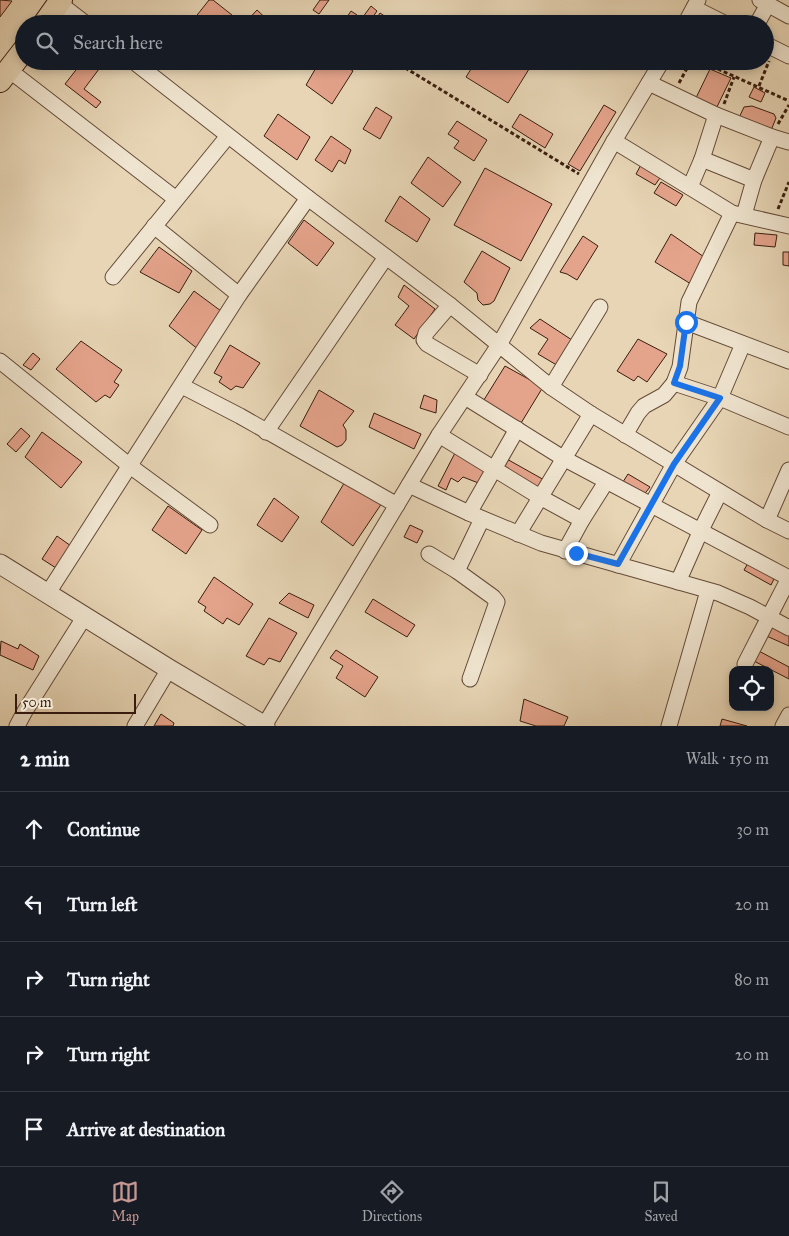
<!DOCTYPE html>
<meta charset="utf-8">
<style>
:root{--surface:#171b24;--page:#242831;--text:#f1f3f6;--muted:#9ea1a6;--line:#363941;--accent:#c59692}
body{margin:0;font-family:"IM FELL Great Primer",serif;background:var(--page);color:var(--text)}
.controls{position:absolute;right:15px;bottom:15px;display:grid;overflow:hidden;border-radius:10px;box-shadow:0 2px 8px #0003}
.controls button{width:45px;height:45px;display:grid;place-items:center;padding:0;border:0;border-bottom:1px solid var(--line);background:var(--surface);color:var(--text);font:25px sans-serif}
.scale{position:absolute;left:15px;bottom:12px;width:121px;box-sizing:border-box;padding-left:5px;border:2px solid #3a1d0e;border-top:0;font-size:14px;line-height:18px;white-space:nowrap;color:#3a1d0e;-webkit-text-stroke:4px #efe4cf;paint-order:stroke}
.stop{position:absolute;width:15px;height:15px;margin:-11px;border:4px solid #1a73e8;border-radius:50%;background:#fff}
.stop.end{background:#1a73e8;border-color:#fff;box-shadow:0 1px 5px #0008}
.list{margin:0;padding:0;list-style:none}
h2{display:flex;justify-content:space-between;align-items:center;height:65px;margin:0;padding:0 20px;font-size:21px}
h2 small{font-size:16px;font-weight:400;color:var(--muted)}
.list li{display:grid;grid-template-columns:32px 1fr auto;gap:15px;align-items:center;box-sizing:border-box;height:75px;padding:0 20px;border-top:1px solid var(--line)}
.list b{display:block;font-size:19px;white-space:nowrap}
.list em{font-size:16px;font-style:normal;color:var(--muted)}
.icon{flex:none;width:28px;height:28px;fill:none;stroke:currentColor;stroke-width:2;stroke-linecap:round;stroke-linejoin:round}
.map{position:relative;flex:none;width:789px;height:726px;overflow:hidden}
.search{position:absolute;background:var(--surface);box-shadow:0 2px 8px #0003;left:15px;right:15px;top:15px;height:55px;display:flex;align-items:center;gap:12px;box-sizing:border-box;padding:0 18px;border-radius:28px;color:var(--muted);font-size:19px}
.sheet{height:440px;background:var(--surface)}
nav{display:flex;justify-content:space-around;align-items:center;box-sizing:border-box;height:70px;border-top:1px solid var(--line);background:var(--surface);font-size:14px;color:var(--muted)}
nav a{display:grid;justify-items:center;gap:2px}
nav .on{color:var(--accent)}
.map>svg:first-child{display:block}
</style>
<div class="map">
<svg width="789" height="726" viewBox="0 0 789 726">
<rect width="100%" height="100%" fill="#e7d5b5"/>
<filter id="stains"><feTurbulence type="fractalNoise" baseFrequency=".004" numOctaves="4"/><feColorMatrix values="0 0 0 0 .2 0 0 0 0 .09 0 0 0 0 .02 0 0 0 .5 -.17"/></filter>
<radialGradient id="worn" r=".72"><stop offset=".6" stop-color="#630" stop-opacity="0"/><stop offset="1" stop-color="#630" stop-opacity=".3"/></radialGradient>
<g fill="#e4a38b" stroke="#3a1d0e">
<polygon points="0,0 12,1 0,17"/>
<polygon points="209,0 213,0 232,15 225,24 190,24"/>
<polygon points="320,0 329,0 319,14 313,10"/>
<polygon points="371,6 377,11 368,24 363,24 360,21"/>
<polygon points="257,10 272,24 244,24"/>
<polygon points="351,11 357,15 352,24 345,20"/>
<polygon points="380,13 386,17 382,24 377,24 374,22"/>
<polygon points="83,61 105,61 84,89 101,102 96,108 65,84"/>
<polygon points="320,61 338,61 353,71 332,104 306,85"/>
<polygon points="476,61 534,61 508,103 466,77"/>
<polygon points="710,69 731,78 715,111 694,102"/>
<polygon points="754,87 765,93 761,102 749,97"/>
<polygon points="604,105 616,112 580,171 568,164"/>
<polygon points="752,106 774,114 776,118 770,133 738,120 744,107"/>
<polygon points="376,107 392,117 380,139 363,129"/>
<polygon points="278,114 310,137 297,160 264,136"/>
<polygon points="520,114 553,134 545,148 512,127"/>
<polygon points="457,121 487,140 474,161 454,148 459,141 448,134"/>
<polygon points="331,136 351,150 345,164 339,160 332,172 315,160"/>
<polygon points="428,157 461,182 443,207 411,183"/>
<polygon points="642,163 662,175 655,185 636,174"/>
<polygon points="485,168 552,204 521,261 454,225"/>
<polygon points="661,182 683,195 676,206 654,193"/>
<polygon points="400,196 430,219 417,242 385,221"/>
<polygon points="304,220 334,243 317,266 288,243"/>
<polygon points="755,233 777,235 775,247 754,245"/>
<polygon points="671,234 707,259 691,284 655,262"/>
<polygon points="583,236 598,246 577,280 567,274 560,272"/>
<polygon points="159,247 192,271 179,293 140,272"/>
<polygon points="482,251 510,268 494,301 490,304 483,305 478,300 477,293 464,282"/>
<polygon points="783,252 789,252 789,266 783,265"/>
<polygon points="404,285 435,309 414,339 395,325 409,306 398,297"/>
<polygon points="194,291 221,311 199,350 169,326"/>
<polygon points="540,319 575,342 560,367 538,354 548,339 530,328"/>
<polygon points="638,339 667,354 647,382 638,376 634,381 617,371"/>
<polygon points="81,341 122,370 114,382 119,385 110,398 105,395 96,402 56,369"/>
<polygon points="230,345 260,363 243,388 236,386 231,390 219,382 222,377 214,373"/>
<polygon points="33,353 40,359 31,370 23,365"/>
<polygon points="505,366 543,387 518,428 482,403"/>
<polygon points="319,390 354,411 343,425 346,430 346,440 342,445 337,447 300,426"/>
<polygon points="424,395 437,400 436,413 420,408"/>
<polygon points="374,413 421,434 414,449 369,427"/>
<polygon points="21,428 30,436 16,452 7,444"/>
<polygon points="42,432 82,462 61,488 25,457"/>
<polygon points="456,451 491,469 481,484 463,477 458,482 451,478 446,490 438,486"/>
<polygon points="505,458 546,481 538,494 500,470"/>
<polygon points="628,474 650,487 642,497 621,485"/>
<polygon points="346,480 382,503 353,546 321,522"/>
<polygon points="274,498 299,517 282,542 257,525"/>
<polygon points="168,506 202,530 186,554 152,530"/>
<polygon points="410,525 423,531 417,543 404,537"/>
<polygon points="57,536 71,546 56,568 42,559"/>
<polygon points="751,558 777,573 771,585 744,570"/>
<polygon points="214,577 253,604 239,625 227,618 223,624 204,611 206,607 198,602"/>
<polygon points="289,593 314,605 308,618 279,603"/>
<polygon points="373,599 415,625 407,637 365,612"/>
<polygon points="269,618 297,633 280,662 269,658 264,665 246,656"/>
<polygon points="767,624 789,635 789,646 762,634"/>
<polygon points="1,641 18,649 20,644 39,656 33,670 0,655"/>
<polygon points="755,649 789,667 789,679 750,659"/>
<polygon points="336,650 378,677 365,697 336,678 343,666 330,658"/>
<polygon points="524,699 568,717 564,726 536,726 520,721"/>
<polygon points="161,714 174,723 173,726 154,726"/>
<polygon points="722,719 747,726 720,726"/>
</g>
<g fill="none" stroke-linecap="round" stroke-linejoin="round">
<defs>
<g id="minor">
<polyline points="760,0 789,16"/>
<polyline points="59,3 86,24"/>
<polyline points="694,8 726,24"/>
<polyline points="685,24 698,0"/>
<polyline points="757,24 768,4"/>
<polyline points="765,44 789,56"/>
<polyline points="133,61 308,198 450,305 551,387 591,414 767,520 789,531"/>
<polyline points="9,70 176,199"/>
<polyline points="649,83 716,115 702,159 690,187"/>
<polyline points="716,115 772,137 789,142"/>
<polyline points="614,141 732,213 789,226"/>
<polyline points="702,159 754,180"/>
<polyline points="744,215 754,180 772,137"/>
<polyline points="154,226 239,295"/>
<polyline points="113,277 228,136"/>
<polyline points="450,305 426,333 424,340 427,344 480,375"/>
<polyline points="686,322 789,361"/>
<polyline points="0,361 130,466 210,525"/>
<polyline points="674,383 720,398 789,427"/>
<polyline points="182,386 240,416 397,505"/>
<polyline points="551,387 600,307"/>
<polyline points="465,397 563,458 789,578"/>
<polyline points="266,432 386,257"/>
<polyline points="439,435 540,497 582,520"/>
<polyline points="625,435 638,413 644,406 664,395 674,383 680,367 689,302 732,213"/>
<polyline points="409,485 469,513 541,543 718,593 750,607 789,628"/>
<polyline points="469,513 517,429"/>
<polyline points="767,520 789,470"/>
<polyline points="518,534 591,414"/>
<polyline points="565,551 582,520 606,482"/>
<polyline points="429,554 457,571 493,597 497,602 470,679"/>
<polyline points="618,565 674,464 720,398 743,344"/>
<polyline points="457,571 482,519"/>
<polyline points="678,582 701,530 720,492"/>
<polyline points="48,593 239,295 308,198"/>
<polyline points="745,664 789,578"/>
<polyline points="17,726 25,711 85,616"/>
<polyline points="135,726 169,669"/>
<polyline points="264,726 439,435 499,345 614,141 662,61"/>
<polyline points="669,726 708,591"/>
<polyline points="783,726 789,715"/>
</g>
<polyline id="tertiary" points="0,564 169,669 265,726"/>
<g id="primary">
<polyline points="44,24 61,0"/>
<polyline points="0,81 24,50"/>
</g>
</defs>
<use href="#minor" stroke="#654b38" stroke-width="17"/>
<use href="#tertiary" stroke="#654b38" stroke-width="21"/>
<use href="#primary" stroke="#3a1d0e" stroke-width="24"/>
<g stroke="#3a1d0e" stroke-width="3" stroke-dasharray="4 2.5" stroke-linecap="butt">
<polyline points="394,61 579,174"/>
<polyline points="700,61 789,101"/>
<polyline points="679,83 691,61"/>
<polyline points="759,86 769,61"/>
<polyline points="724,104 734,77"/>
<polyline points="778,124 789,105"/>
<polyline points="778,209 789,182"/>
</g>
<use href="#minor" stroke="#efe4cf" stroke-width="15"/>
<use href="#tertiary" stroke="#efe4cf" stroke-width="19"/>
<use href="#primary" stroke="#e7d5b5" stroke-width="22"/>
</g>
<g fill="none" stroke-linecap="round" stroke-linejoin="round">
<polyline stroke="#1a73e8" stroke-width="6" points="576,553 618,564 674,464 720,398 674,383 680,366 686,322"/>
</g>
<rect width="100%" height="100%" filter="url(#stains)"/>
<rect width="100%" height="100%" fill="url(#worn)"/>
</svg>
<div class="controls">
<button><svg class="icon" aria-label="locate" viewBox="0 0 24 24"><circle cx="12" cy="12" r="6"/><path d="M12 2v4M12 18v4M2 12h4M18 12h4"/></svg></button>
</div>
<div class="scale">50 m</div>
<div class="stop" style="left:686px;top:322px"></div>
<div class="stop end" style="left:576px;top:553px"></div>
<div class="search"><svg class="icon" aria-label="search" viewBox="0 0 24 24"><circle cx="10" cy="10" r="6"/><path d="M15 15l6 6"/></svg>Search here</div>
</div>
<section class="sheet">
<h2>2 min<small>Walk · 150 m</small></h2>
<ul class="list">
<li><svg class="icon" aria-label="ahead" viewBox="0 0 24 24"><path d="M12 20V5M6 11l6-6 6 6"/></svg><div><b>Continue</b></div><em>30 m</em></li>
<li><svg class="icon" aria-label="left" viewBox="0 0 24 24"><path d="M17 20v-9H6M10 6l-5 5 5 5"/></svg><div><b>Turn left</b></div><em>20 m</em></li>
<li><svg class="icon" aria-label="right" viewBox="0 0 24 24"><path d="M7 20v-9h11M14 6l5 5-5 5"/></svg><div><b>Turn right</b></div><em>80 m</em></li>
<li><svg class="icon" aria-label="right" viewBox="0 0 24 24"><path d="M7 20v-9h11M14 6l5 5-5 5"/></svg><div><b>Turn right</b></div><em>20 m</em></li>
<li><svg class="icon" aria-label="arrive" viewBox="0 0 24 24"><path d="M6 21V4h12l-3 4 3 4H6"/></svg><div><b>Arrive at destination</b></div></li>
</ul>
</section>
<nav>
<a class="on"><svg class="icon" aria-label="map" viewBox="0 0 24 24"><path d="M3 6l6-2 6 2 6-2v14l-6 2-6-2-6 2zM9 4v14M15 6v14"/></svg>Map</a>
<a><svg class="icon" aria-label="directions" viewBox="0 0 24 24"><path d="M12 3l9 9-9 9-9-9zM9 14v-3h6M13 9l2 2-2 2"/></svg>Directions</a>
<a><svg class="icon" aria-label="saved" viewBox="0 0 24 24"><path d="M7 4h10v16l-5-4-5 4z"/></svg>Saved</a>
</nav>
